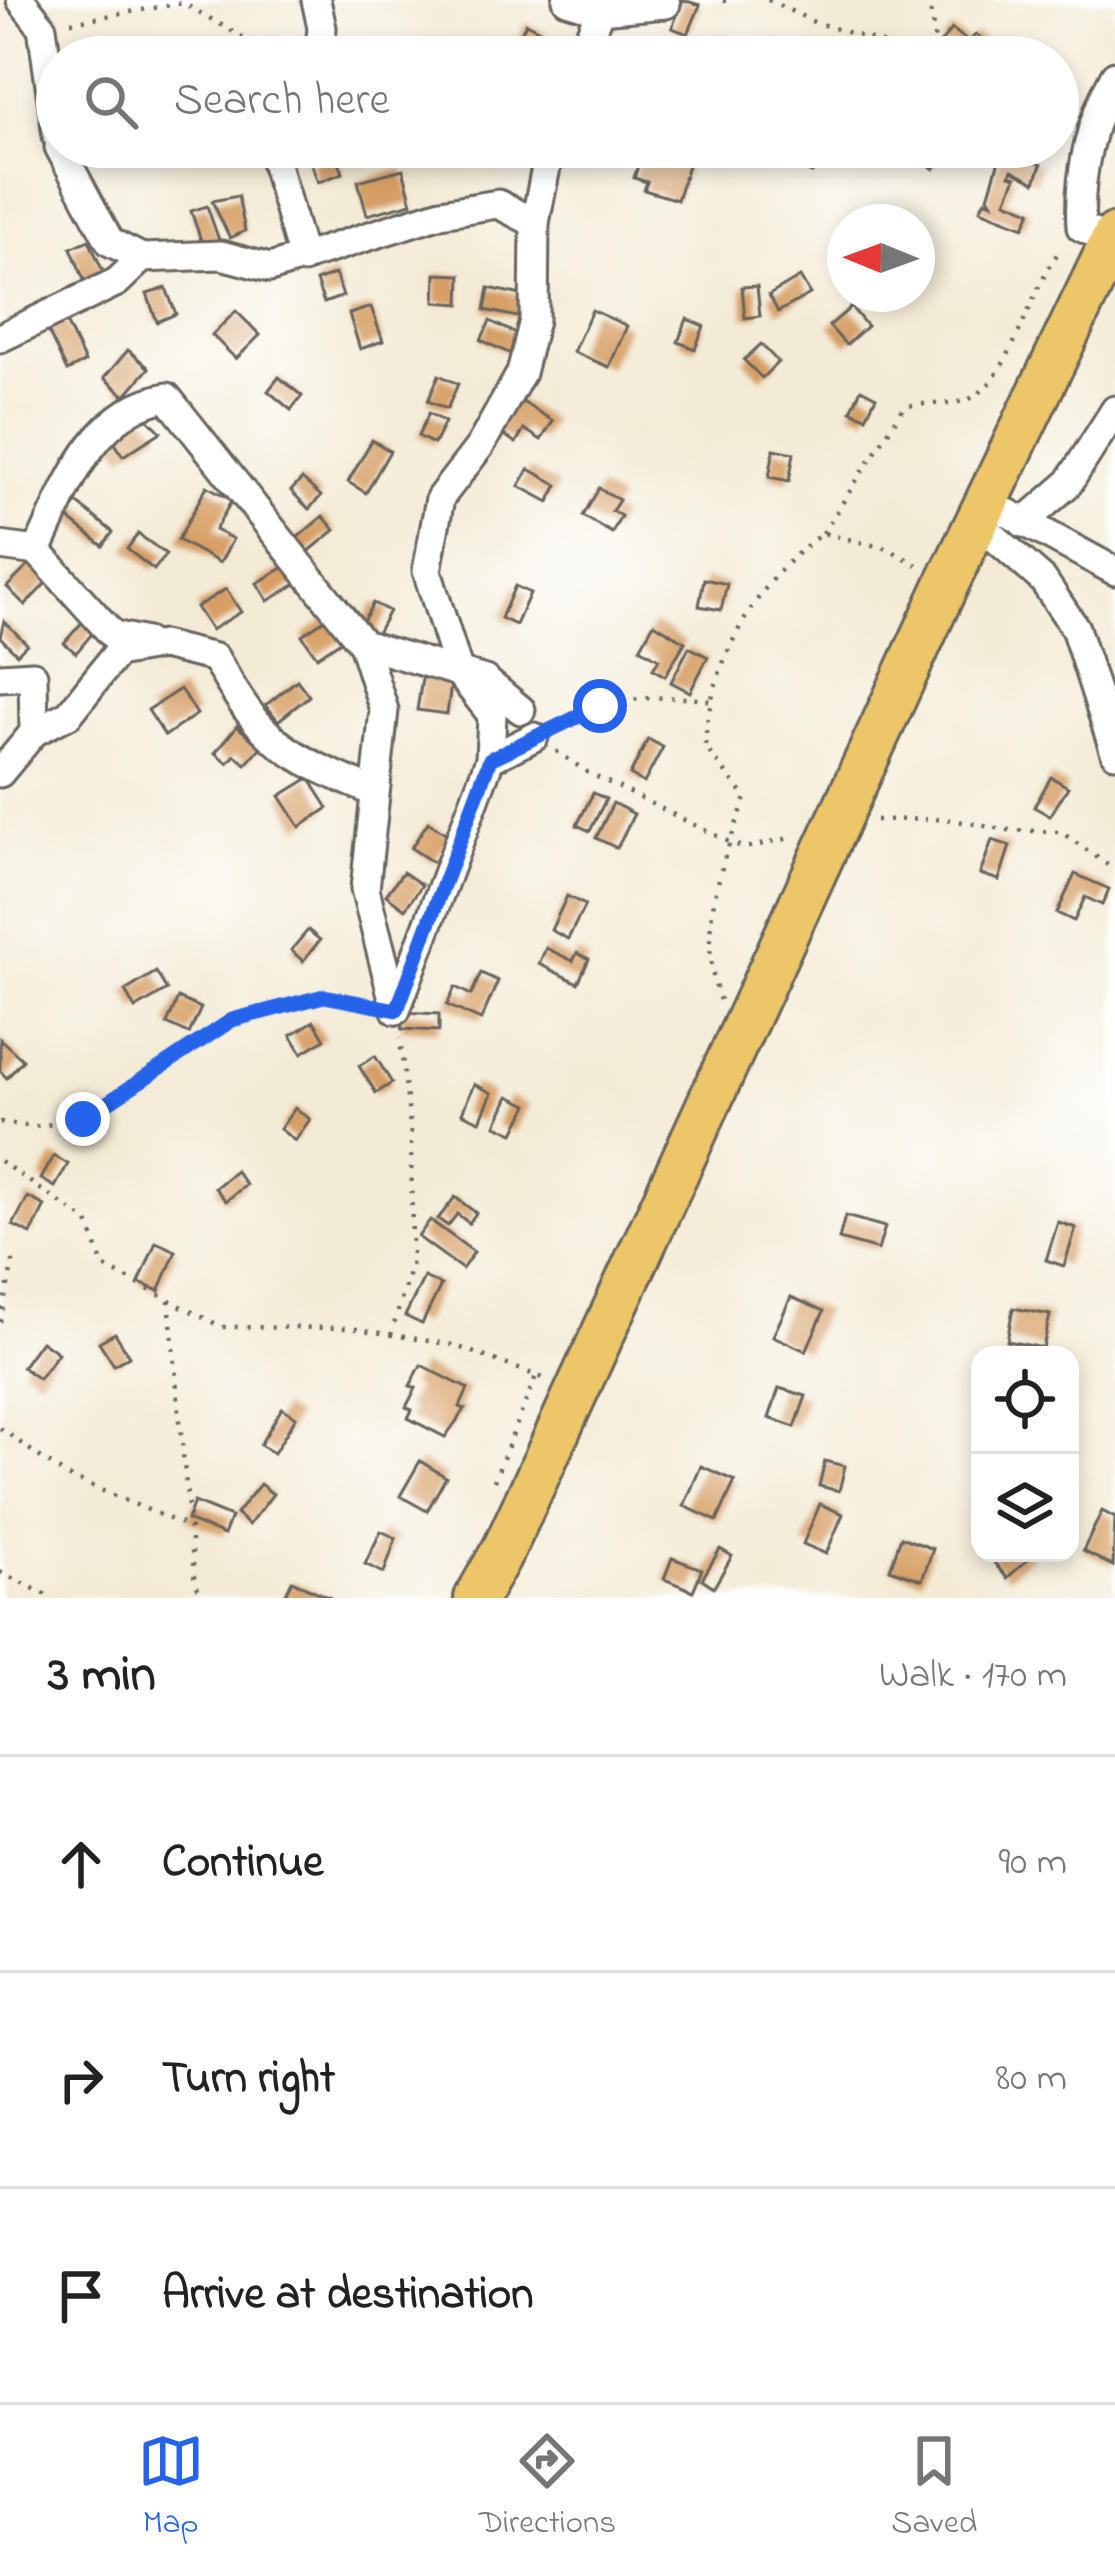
<!DOCTYPE html>
<meta charset="utf-8">
<style>
:root{--surface:#fff;--page:#f2f2f2;--text:#222;--muted:#767676;--line:#e0e0e0;--accent:#2563eb}
body{margin:0;font-family:"Indie Flower",sans-serif;background:var(--page);color:var(--text)}
.controls{position:absolute;right:36px;bottom:36px;display:grid;overflow:hidden;border-radius:24px;box-shadow:0 6px 18px #0003}
.controls button{width:108px;height:108px;display:grid;place-items:center;padding:0;border:0;border-bottom:3px solid var(--line);background:var(--surface);color:var(--text);font:60px sans-serif}
.compass{position:absolute;left:827px;top:204px;width:108px;height:108px;border-radius:50%;background:var(--surface);box-shadow:0 6px 18px #0003;rotate:271deg}
.stop{position:absolute;width:36px;height:36px;margin:-27px;border:9px solid #2563eb;border-radius:50%;background:#fff}
.stop.end{background:#2563eb;border-color:#fff;box-shadow:0 3px 12px #0008}
.list{margin:0;padding:0;list-style:none}
h2{display:flex;justify-content:space-between;align-items:center;height:156px;margin:0;padding:0 48px;font-size:51px}
h2 small{font-size:39px;font-weight:400;color:var(--muted)}
.list li{display:grid;grid-template-columns:78px 1fr auto;gap:36px;align-items:center;box-sizing:border-box;height:216px;padding:0 48px;border-top:3px solid var(--line)}
.list b{display:block;font-size:45px;white-space:nowrap}
.list em{font-size:39px;font-style:normal;color:var(--muted)}
.icon{flex:none;width:66px;height:66px;fill:none;stroke:currentColor;stroke-width:2;stroke-linecap:round;stroke-linejoin:round}
.map{position:relative;flex:none;width:1115px;height:1598px;overflow:hidden}
.search{position:absolute;background:var(--surface);box-shadow:0 6px 18px #0003;left:36px;right:36px;top:36px;height:132px;display:flex;align-items:center;gap:30px;box-sizing:border-box;padding:0 42px;border-radius:66px;color:var(--muted);font-size:45px}
.sheet{height:804px;background:var(--surface)}
nav{display:flex;justify-content:space-around;align-items:center;box-sizing:border-box;height:168px;border-top:3px solid var(--line);background:var(--surface);font-size:33px;color:var(--muted)}
nav a{display:grid;justify-items:center;gap:6px}
nav .on{color:var(--accent)}
.map>svg:first-child{display:block}
</style>
<div class="map">
<svg width="1115" height="1598" viewBox="0 0 1115 1598">
<rect width="100%" height="100%" fill="#fff"/>
<filter id="ink" filterUnits="userSpaceOnUse"><feTurbulence type="fractalNoise" baseFrequency=".00833" numOctaves="2"/><feDisplacementMap in="SourceGraphic" scale="24" xChannelSelector="R" yChannelSelector="G"/><feConvolveMatrix kernelMatrix="1 2 1 2 8 2 1 2 1" color-interpolation-filters="sRGB"/></filter>
<filter id="wash" filterUnits="userSpaceOnUse"><feTurbulence type="fractalNoise" baseFrequency=".004" numOctaves="4" result="noise"/><feDisplacementMap in="SourceGraphic" scale="48" xChannelSelector="R" yChannelSelector="G"/><feGaussianBlur stdDeviation="2.7" result="paint"/><feColorMatrix in="noise" values="0 0 0 0 0 0 0 0 0 0 0 0 0 0 0 0 0 1.4 0 .05"/><feComposite in="paint" operator="in"/></filter>
<g filter="url(#wash)">
<rect width="100%" height="100%" fill="#f3ebd5"/>
<g id="blocks">
<g fill="#d79f65">
<polygon points="683,0 700,5 688,34 672,28"/>
<polygon points="526,23 545,33 536,51 547,57 509,57"/>
<polygon points="952,29 969,42 976,34 992,47 985,57 960,57 941,42"/>
<polygon points="644,147 674,147 676,155 690,159 677,200 644,190 647,182 634,178"/>
<polygon points="803,147 824,147 812,173 795,166"/>
<polygon points="905,147 941,147 947,152 934,169"/>
<polygon points="1003,147 1041,165 1035,182 1012,170 1010,175 1016,177 1006,201 1031,211 1024,227 980,210 985,200 992,203 988,197"/>
<polygon points="336,154 343,173 318,182 311,163"/>
<polygon points="403,169 412,203 367,215 358,181"/>
<polygon points="238,196 245,231 230,238 212,201"/>
<polygon points="207,206 219,240 203,246 191,211"/>
<polygon points="89,240 104,274 85,282 71,248"/>
<polygon points="335,274 343,296 324,303 316,281"/>
<polygon points="436,274 461,275 460,304 435,302"/>
<polygon points="800,277 810,294 778,312 769,295"/>
<polygon points="757,286 760,316 745,318 742,287"/>
<polygon points="166,288 176,314 157,322 147,294"/>
<polygon points="489,288 526,296 522,318 485,310"/>
<polygon points="371,307 383,341 360,349 349,314"/>
<polygon points="851,307 867,326 846,345 829,326"/>
<polygon points="592,310 627,326 609,367 573,352"/>
<polygon points="236,311 260,335 236,359 212,335"/>
<polygon points="63,316 85,362 67,371 45,325"/>
<polygon points="687,319 704,326 695,349 678,342"/>
<polygon points="490,321 519,335 511,354 481,340"/>
<polygon points="761,344 778,362 762,378 744,360"/>
<polygon points="128,350 149,368 125,396 104,378"/>
<polygon points="439,375 458,384 447,409 428,401"/>
<polygon points="279,377 302,396 291,410 268,391"/>
<polygon points="861,389 876,397 866,417 851,411"/>
<polygon points="516,398 553,421 541,440 524,429 516,443 496,430"/>
<polygon points="141,412 161,432 123,456 109,434"/>
<polygon points="429,413 445,422 434,444 418,436"/>
<polygon points="372,440 390,451 366,493 348,482"/>
<polygon points="774,449 794,453 789,481 769,477"/>
<polygon points="529,469 558,485 549,502 519,486"/>
<polygon points="302,479 321,496 309,509 291,491"/>
<polygon points="207,486 232,500 215,530 233,539 220,563 178,540"/>
<polygon points="599,488 619,500 612,511 621,516 612,533 583,516"/>
<polygon points="77,503 113,532 103,546 66,517"/>
<polygon points="323,516 335,530 302,557 291,543"/>
<polygon points="138,534 166,554 154,570 127,549"/>
<polygon points="34,560 51,578 25,605 7,587"/>
<polygon points="288,565 298,583 268,601 257,583"/>
<polygon points="704,579 727,584 721,610 699,606"/>
<polygon points="515,586 530,593 516,625 501,618"/>
<polygon points="226,589 241,612 211,630 196,607"/>
<polygon points="373,603 389,611 376,635 360,626"/>
<polygon points="330,616 345,638 317,657 302,635"/>
<polygon points="85,619 96,629 76,653 64,643"/>
<polygon points="4,621 27,644 17,654 0,637"/>
<polygon points="654,623 685,642 665,676 653,669 659,659 640,648"/>
<polygon points="689,647 708,657 690,692 671,682"/>
<polygon points="423,673 452,677 447,714 417,710"/>
<polygon points="297,680 309,696 278,721 266,705"/>
<polygon points="180,689 197,714 165,736 148,710"/>
<polygon points="237,726 261,747 246,764 235,755 228,763 215,753"/>
<polygon points="648,739 663,747 644,783 630,775"/>
<polygon points="1051,777 1068,787 1050,816 1034,807"/>
<polygon points="309,778 328,808 300,827 280,796"/>
<polygon points="593,793 606,799 590,831 577,825"/>
<polygon points="613,803 634,814 617,848 596,838"/>
<polygon points="428,822 450,836 434,863 411,848"/>
<polygon points="992,840 1010,846 999,880 980,874"/>
<polygon points="403,872 422,885 405,909 386,895"/>
<polygon points="1075,874 1109,889 1102,905 1085,897 1074,921 1057,913"/>
<polygon points="567,896 585,905 568,939 551,930"/>
<polygon points="308,930 320,940 303,961 291,950"/>
<polygon points="546,948 573,961 577,953 589,959 578,983 539,964"/>
<polygon points="156,972 167,990 135,1009 125,991"/>
<polygon points="481,973 498,981 481,1020 447,1005 455,987 471,995"/>
<polygon points="178,998 201,1008 189,1034 167,1024"/>
<polygon points="402,1012 439,1014 439,1031 402,1029"/>
<polygon points="314,1021 325,1039 302,1053 291,1035"/>
<polygon points="0,1039 23,1060 7,1078 0,1071"/>
<polygon points="375,1056 392,1083 376,1093 359,1066"/>
<polygon points="474,1084 492,1093 480,1121 462,1113"/>
<polygon points="509,1096 528,1105 514,1133 496,1125"/>
<polygon points="295,1108 310,1119 295,1141 280,1129"/>
<polygon points="54,1156 68,1164 55,1187 41,1179"/>
<polygon points="236,1171 246,1185 226,1201 215,1188"/>
<polygon points="28,1197 45,1206 31,1234 13,1225"/>
<polygon points="455,1197 476,1213 469,1223 457,1214 448,1226 438,1219"/>
<polygon points="845,1216 885,1227 878,1250 839,1239"/>
<polygon points="430,1220 474,1252 462,1269 418,1237"/>
<polygon points="1058,1222 1076,1228 1064,1266 1046,1260"/>
<polygon points="156,1242 176,1251 159,1291 139,1283"/>
<polygon points="424,1277 441,1285 422,1324 405,1316"/>
<polygon points="791,1297 824,1311 806,1351 773,1336"/>
<polygon points="1013,1308 1050,1315 1043,1348 1007,1341"/>
<polygon points="115,1333 129,1356 114,1365 99,1342"/>
<polygon points="41,1341 58,1353 39,1379 22,1367"/>
<polygon points="421,1365 468,1389 460,1407 465,1409 445,1437 408,1418 412,1410 406,1407 416,1388 410,1386"/>
<polygon points="779,1388 806,1396 795,1427 769,1418"/>
<polygon points="282,1408 296,1417 274,1453 260,1445"/>
<polygon points="420,1461 446,1477 427,1511 400,1496"/>
<polygon points="825,1461 845,1466 839,1491 819,1486"/>
<polygon points="701,1466 735,1481 717,1521 684,1506"/>
<polygon points="260,1484 273,1494 249,1525 236,1514"/>
<polygon points="194,1502 231,1517 224,1535 187,1520"/>
<polygon points="820,1504 843,1514 826,1554 803,1544"/>
<polygon points="1102,1511 1115,1518 1113,1566 1083,1551"/>
<polygon points="381,1531 396,1538 384,1573 365,1564"/>
<polygon points="901,1537 933,1549 922,1580 890,1569"/>
<polygon points="720,1549 732,1556 714,1587 702,1579"/>
<polygon points="998,1553 1035,1553 1007,1578 991,1559"/>
<polygon points="672,1558 702,1569 693,1591 664,1579"/>
<polygon points="292,1581 331,1598 284,1598"/>
</g>
</g>
</g>
<g filter="url(#ink)">
<use href="#blocks" fill-opacity="0" stroke="#67645d" stroke-width="3"/>
<g fill="none" stroke-linecap="round" stroke-linejoin="round">
<defs>
<g id="street">
<polyline points="21,0 42,27 57,136"/>
<polyline points="316,0 322,28 319,57"/>
<polyline points="567,0 600,10 666,4"/>
<polyline points="581,57 604,0"/>
<polyline points="59,147 110,242 142,258 221,255 270,268 441,213 498,204 535,223"/>
<polyline points="276,147 273,154 303,259"/>
<path d="M1112,242L1081,227C1078,177 1090,119 1115,75"/>
<polyline points="0,338 117,282 142,258"/>
<polyline points="1008,513 1115,571"/>
<polyline points="976,521 1043,580 1075,628 1115,753"/>
<polyline points="1023,523 1068,484 1115,410"/>
<path d="M0,546L37,551C66,490 92,410 167,397L363,644"/>
<polyline points="37,551 113,635 146,642"/>
<polyline points="0,677 33,675 34,732 0,773"/>
<path d="M34,732L69,714L117,653L162,645L215,658C262,743 283,754 372,791"/>
<polyline points="490,759 492,715 459,673 427,571 440,498 480,446 521,373 534,320 535,223 550,147"/>
<polyline points="396,1010 365,889 384,710 363,644 485,680 521,710"/>
<polyline points="396,1010 490,759 534,737"/>
</g>
<polyline id="primary" points="476,1598 505,1547 948,582 1115,235"/>
</defs>
<use href="#street" stroke="#67645d" stroke-width="33"/>
<use href="#primary" stroke="#67645d" stroke-width="48"/>
<g stroke="#67645d" stroke-width="4.5" stroke-dasharray="3 9" stroke-linecap="butt">
<polyline points="768,0 814,22 928,57"/>
<polyline points="929,0 937,57"/>
<polyline points="723,1 731,0"/>
<polyline points="71,22 183,3 274,55"/>
<path d="M823,533L904,407C925,401 949,407 969,399C1012,381 1030,285 1062,248"/>
<path d="M555,725C602,698 660,693 713,701"/>
<polyline points="556,751 587,772 729,842 745,848 790,838"/>
<polyline points="876,820 946,819 1008,830 1061,832 1115,870"/>
<path d="M720,1000C695,933 722,861 746,798L705,747C708,665 757,579 823,533L889,549L917,565"/>
<polyline points="0,1122 33,1127 83,1119 233,1020 283,1004 324,996 366,1004"/>
<polyline points="0,1161 88,1222 103,1266 222,1327 351,1328 453,1345 546,1379"/>
<polyline points="169,1300 195,1584 205,1598"/>
<polyline points="0,1322 14,1257"/>
<polyline points="391,1335 412,1262 411,1134 400,1038"/>
<polyline points="0,1428 65,1475 191,1528"/>
<polyline points="494,1481 536,1376"/>
<polyline points="0,1572 53,1598"/>
</g>
<use href="#street" stroke="#fff" stroke-width="27"/>
<use href="#primary" stroke="#ecc669" stroke-width="42"/>
</g>
</g>
<g fill="none" stroke-linecap="round" stroke-linejoin="round" filter="url(#ink)">
<polyline stroke="#2563eb" stroke-width="15" points="83,1119 232,1020 324,996 397,1010 490,759 600,706"/>
</g>
</svg>
<div class="controls">
<button><svg class="icon" aria-label="locate" viewBox="0 0 24 24"><circle cx="12" cy="12" r="6"/><path d="M12 2v4M12 18v4M2 12h4M18 12h4"/></svg></button>
<button><svg class="icon" aria-label="layers" viewBox="0 0 24 24"><path d="M12 4l9 5-9 5-9-5zM3 14l9 5 9-5"/></svg></button>
</div>
<svg class="compass" viewBox="-18 -18 36 36"><path d="M0-13l5 13h-10z" fill="#e53935"/><path d="M0 13l5-13h-10z" fill="#767676"/></svg>
<div class="stop" style="left:600px;top:706px"></div>
<div class="stop end" style="left:83px;top:1119px"></div>
<div class="search"><svg class="icon" aria-label="search" viewBox="0 0 24 24"><circle cx="10" cy="10" r="6"/><path d="M15 15l6 6"/></svg>Search here</div>
</div>
<section class="sheet">
<h2>3 min<small>Walk · 170 m</small></h2>
<ul class="list">
<li><svg class="icon" aria-label="ahead" viewBox="0 0 24 24"><path d="M12 20V5M6 11l6-6 6 6"/></svg><div><b>Continue</b></div><em>90 m</em></li>
<li><svg class="icon" aria-label="right" viewBox="0 0 24 24"><path d="M7 20v-9h11M14 6l5 5-5 5"/></svg><div><b>Turn right</b></div><em>80 m</em></li>
<li><svg class="icon" aria-label="arrive" viewBox="0 0 24 24"><path d="M6 21V4h12l-3 4 3 4H6"/></svg><div><b>Arrive at destination</b></div></li>
</ul>
</section>
<nav>
<a class="on"><svg class="icon" aria-label="map" viewBox="0 0 24 24"><path d="M3 6l6-2 6 2 6-2v14l-6 2-6-2-6 2zM9 4v14M15 6v14"/></svg>Map</a>
<a><svg class="icon" aria-label="directions" viewBox="0 0 24 24"><path d="M12 3l9 9-9 9-9-9zM9 14v-3h6M13 9l2 2-2 2"/></svg>Directions</a>
<a><svg class="icon" aria-label="saved" viewBox="0 0 24 24"><path d="M7 4h10v16l-5-4-5 4z"/></svg>Saved</a>
</nav>
